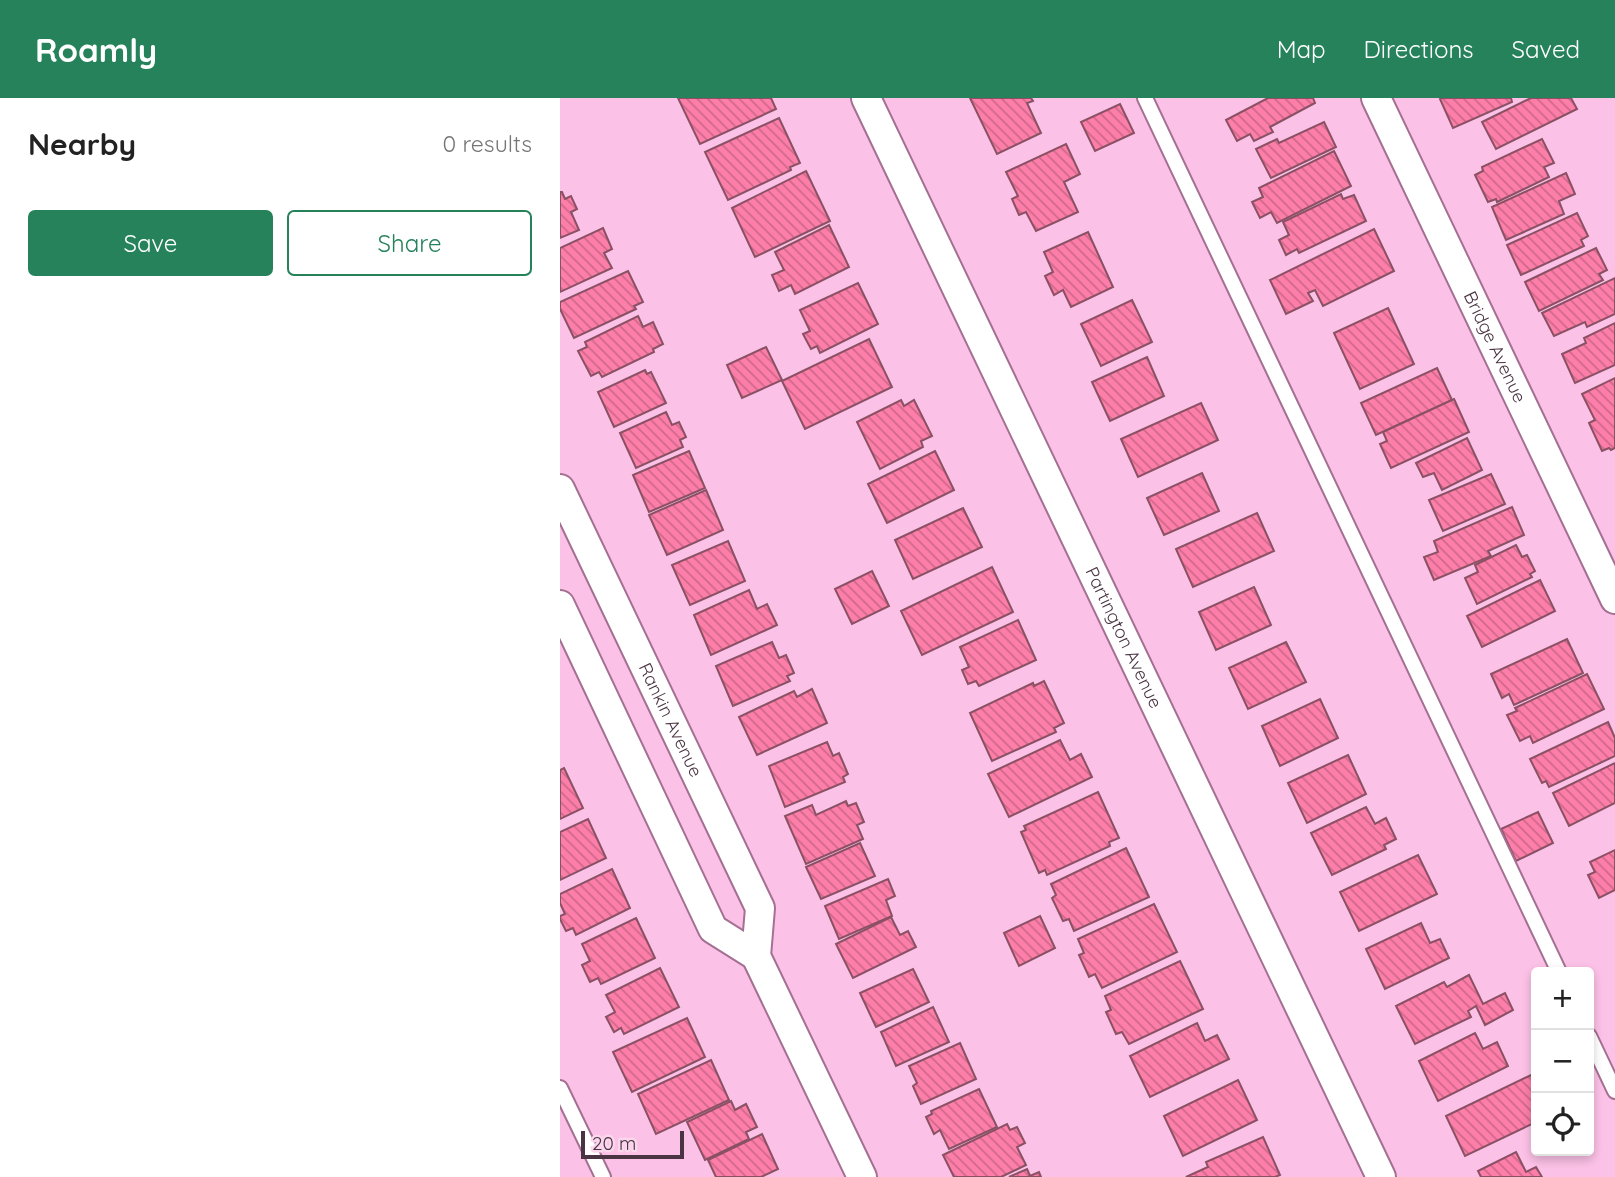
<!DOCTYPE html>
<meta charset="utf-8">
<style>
:root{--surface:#fff;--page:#f6f6f6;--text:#222;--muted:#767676;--line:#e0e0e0;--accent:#25825a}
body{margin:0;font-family:Quicksand,sans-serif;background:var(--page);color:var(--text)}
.controls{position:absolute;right:21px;bottom:21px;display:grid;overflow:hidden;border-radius:7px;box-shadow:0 4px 10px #0003}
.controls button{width:63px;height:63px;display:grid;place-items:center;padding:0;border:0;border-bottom:2px solid var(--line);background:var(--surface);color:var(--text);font:35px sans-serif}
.scale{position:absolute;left:21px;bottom:18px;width:103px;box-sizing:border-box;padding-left:7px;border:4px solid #4a3342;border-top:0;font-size:19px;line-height:24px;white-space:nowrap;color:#4a3342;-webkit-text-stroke:5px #fad7ed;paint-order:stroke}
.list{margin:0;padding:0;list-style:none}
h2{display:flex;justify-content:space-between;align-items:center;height:91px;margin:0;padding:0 28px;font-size:30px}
h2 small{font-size:23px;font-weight:400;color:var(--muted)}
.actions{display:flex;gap:14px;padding:21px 28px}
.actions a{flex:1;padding:16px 0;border:2px solid var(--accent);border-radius:7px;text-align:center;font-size:24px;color:var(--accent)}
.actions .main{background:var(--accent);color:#fff}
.icon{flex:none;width:38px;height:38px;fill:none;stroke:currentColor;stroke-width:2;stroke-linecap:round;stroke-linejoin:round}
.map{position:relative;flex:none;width:1055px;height:1079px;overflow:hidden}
header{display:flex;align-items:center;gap:42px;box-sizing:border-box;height:98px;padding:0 35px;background:var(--accent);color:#fff}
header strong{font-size:33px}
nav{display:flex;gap:38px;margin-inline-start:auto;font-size:24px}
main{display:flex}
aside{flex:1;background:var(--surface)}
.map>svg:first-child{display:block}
</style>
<header>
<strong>Roamly</strong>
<nav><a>Map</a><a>Directions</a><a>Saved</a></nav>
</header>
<main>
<aside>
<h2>Nearby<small>0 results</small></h2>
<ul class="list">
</ul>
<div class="actions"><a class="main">Save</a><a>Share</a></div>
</aside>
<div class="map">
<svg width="1055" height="1079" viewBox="0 0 1055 1079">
<defs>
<pattern id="building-back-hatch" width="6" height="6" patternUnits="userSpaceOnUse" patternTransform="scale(1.75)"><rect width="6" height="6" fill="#fd7ea9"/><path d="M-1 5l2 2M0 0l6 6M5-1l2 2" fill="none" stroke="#cf688b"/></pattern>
</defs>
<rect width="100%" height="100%" fill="#fbc1e6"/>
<g fill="url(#building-back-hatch)" stroke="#8a5063" stroke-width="2">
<polygon points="118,0 211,0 216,11 140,46"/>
<polygon points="410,0 471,0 473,3 467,5 481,35 437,56"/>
<polygon points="708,0 753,0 755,5 710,29 713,34 694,43 690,36 677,43 666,22"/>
<polygon points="881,0 951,0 952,4 893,30 880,1"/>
<polygon points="971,0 1011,0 1017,11 936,51 922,24"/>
<polygon points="560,6 574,35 535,53 521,24"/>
<polygon points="219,20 240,65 230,69 231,72 168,102 145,54"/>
<polygon points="764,24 776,49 711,80 696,51 717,41 719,45"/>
<polygon points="982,41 994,65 984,69 989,79 937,104 936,101 928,104 915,77 923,73 922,69"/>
<polygon points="506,46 520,76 504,84 518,114 476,133 466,114 459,117 452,101 458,98 446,74"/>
<polygon points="774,53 791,88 717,125 711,114 700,120 692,104 703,99 699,90"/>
<polygon points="246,73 270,123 195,159 172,110"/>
<polygon points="1006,75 1015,96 999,103 1004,116 946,142 932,109"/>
<polygon points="0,94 2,94 5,101 11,98 17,111 11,114 19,132 0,140"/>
<polygon points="781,96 783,101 794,97 806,123 739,155 737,151 726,157 719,142 729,137 723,124"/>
<polygon points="1017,115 1028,138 1021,142 1024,148 961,177 947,147"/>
<polygon points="269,127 289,169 235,196 231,187 219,193 212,177 224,172 215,154"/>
<polygon points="43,130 52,151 44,155 52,170 0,194 0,150"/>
<polygon points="814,131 834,173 763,208 755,192 748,195 753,203 726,216 710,182"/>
<polygon points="528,134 553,189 511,209 503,192 494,197 485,178 493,174 484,154"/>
<polygon points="1036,150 1047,172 1039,176 1043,182 979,213 965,184"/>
<polygon points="68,173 83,204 74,208 76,211 14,240 0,211 0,204"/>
<polygon points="1055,180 1055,216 1027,229 1025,224 994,238 982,215"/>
<polygon points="298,185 318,226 260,255 257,248 251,251 243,236 250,233 240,212"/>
<polygon points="572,202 592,244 541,268 521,226"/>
<polygon points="828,210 854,266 800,291 774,235"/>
<polygon points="78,218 83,229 93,224 103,246 93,251 94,254 42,279 39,274 31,278 18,253 27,249 25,244"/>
<polygon points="1055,225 1055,267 1015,285 1002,256 1026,245 1024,240"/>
<polygon points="309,241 332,289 245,331 222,283"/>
<polygon points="206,249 222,282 182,300 167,267"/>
<polygon points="587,259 604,298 550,323 532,284"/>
<polygon points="877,270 892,302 816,337 801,305"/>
<polygon points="85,272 87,276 91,274 106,305 54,329 38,294"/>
<polygon points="1055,280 1055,350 1051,352 1049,350 1042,353 1029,325 1035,322 1022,296"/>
<polygon points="894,301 909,334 831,370 820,346 827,343 823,334"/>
<polygon points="341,302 344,308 354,302 372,338 361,343 363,349 320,371 297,324"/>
<polygon points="641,305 658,342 578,379 561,341"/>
<polygon points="106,314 112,327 119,324 126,339 120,342 123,349 76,370 60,335"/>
<polygon points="907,340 922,372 882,392 874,375 863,379 856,365"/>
<polygon points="129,353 145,390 89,414 73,377"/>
<polygon points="375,353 394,392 327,425 308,386"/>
<polygon points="642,375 659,413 604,437 587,400"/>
<polygon points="931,376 945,406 883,433 869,402"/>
<polygon points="146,392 163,432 107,457 89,417"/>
<polygon points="952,409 964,437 928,453 931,458 874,482 864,459 878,454 874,443"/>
<polygon points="403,410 422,449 353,481 335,442"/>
<polygon points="697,415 714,453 633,489 616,451"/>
<polygon points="168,443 185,483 130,507 112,467"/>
<polygon points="956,447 962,459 967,457 975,473 970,476 972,479 917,506 905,480 918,474 915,467"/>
<polygon points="432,469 453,514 362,557 341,513"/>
<polygon points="312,473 329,508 292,526 275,491"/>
<polygon points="980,482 995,513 922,549 907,518"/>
<polygon points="694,489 711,527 656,552 639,514"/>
<polygon points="189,492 197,511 207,506 217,527 151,557 134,517"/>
<polygon points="458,522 476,562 419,588 416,583 408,586 402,572 409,569 400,549"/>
<polygon points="1007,541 1023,575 954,607 949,596 942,600 931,576"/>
<polygon points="212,544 219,560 226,557 234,575 227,578 230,583 173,608 156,568"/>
<polygon points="726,544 746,584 688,611 669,570"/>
<polygon points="1027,576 1044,611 973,645 970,638 960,643 947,617 957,613 955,610"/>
<polygon points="484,583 504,625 494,630 496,634 432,663 410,615 473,585 474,588"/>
<polygon points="252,591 267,625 197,657 179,619 234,593 237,599"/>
<polygon points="760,601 778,640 720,668 702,628"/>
<polygon points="1048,624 1055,640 1055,658 989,689 986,683 982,685 970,661"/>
<polygon points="500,642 510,662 521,656 532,679 449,719 428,676"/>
<polygon points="267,644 273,658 279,655 288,676 283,679 285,684 225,709 209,668"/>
<polygon points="788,657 806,696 747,725 728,685"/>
<polygon points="1055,665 1055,705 1009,728 993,695"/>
<polygon points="4,670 23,710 0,721 0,672"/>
<polygon points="538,694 559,740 549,744 550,748 487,777 485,772 479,775 461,734 466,732 464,728"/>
<polygon points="286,703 288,708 296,705 304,724 297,727 303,741 246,766 225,718 252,707 256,717"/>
<polygon points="806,709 815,726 826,720 836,741 824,747 826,751 772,777 751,735"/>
<polygon points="978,714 993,745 956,763 941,731"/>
<polygon points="28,721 46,760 0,782 0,734"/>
<polygon points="300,745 315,778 261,801 246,769"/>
<polygon points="566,750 589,799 514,833 509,821 503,823 492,800 496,797 491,786"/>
<polygon points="1055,752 1055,792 1039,800 1028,777 1035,774 1030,764"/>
<polygon points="858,757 877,796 799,833 780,794"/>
<polygon points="52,771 70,810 16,837 13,830 6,833 0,821 0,818 5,816 0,805 0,796"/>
<polygon points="328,781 335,798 326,802 332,818 279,841 265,808"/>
<polygon points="594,806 617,854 542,890 535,876 529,879 519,857 524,855 518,841"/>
<polygon points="480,818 495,850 459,868 444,835"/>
<polygon points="331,819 340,837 348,833 356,849 293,880 276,846"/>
<polygon points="76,820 95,860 41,886 38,880 30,884 22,867 30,863 22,846"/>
<polygon points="861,825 870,845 880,841 889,860 825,891 806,851"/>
<polygon points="620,863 643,911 569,946 562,934 556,936 546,914 551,912 545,898"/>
<polygon points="100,870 119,909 64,936 61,930 54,934 46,919 55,914 46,897"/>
<polygon points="353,871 369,904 316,929 300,895"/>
<polygon points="909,877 923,906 945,895 953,912 925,927 916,908 908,913 911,919 855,946 836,908 884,884 887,889"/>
<polygon points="373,909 389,944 336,968 321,934"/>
<polygon points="127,920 145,959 72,994 53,954"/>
<polygon points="637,925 645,943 657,937 669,961 590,999 570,958"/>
<polygon points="915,935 923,951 937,944 948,968 878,1003 859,963"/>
<polygon points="400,945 416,981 361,1006 353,988 357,985 349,968"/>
<polygon points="151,962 169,1002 96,1036 78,996"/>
<polygon points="971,977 976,988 976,1024 905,1058 886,1018"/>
<polygon points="678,982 697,1022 623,1058 604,1018"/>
<polygon points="419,991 437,1029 389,1051 380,1032 374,1036 366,1019 372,1016 371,1013"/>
<polygon points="171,1003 175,1012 186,1006 197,1029 186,1034 189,1041 145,1062 127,1024"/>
<polygon points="447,1026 450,1032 457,1029 465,1045 457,1049 466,1067 441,1079 394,1079 383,1057"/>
<polygon points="202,1036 218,1071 201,1079 156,1079 148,1062"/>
<polygon points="703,1039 720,1077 715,1079 626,1079 648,1069 646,1064"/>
<polygon points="956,1054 966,1074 976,1069 982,1079 921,1079 918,1073"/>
<polygon points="467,1071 470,1078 479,1074 481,1079 449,1079"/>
</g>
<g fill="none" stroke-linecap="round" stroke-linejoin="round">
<defs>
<g id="service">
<polyline points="585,0 999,874"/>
<polyline points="1029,938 1055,993"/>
<polyline points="0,990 43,1079"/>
</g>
<g id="minor">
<path id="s1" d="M306,0L821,1079"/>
<path id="s2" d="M816,0L1055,501"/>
<path id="s3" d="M0,391L200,810L196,858L302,1079"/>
<polyline points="0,507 153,831 196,858"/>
</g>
</defs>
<use href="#service" stroke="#a47092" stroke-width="18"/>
<use href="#minor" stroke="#a47092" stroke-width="32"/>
<use href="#service" stroke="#fff" stroke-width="14"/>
<use href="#minor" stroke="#fff" stroke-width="28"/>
</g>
<g text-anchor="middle" stroke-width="5" stroke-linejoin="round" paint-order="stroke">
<g font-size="18" fill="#4a3342" stroke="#fad7ed">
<text dy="6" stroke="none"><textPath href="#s2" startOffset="276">Bridge Avenue</textPath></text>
<text dy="6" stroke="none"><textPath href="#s1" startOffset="598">Partington Avenue</textPath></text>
<text dy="6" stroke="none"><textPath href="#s3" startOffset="256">Rankin Avenue</textPath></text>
</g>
</g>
</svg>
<div class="controls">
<button>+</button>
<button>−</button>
<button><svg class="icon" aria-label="locate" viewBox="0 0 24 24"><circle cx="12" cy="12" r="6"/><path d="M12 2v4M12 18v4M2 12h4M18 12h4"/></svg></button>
</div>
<div class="scale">20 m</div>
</div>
</main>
